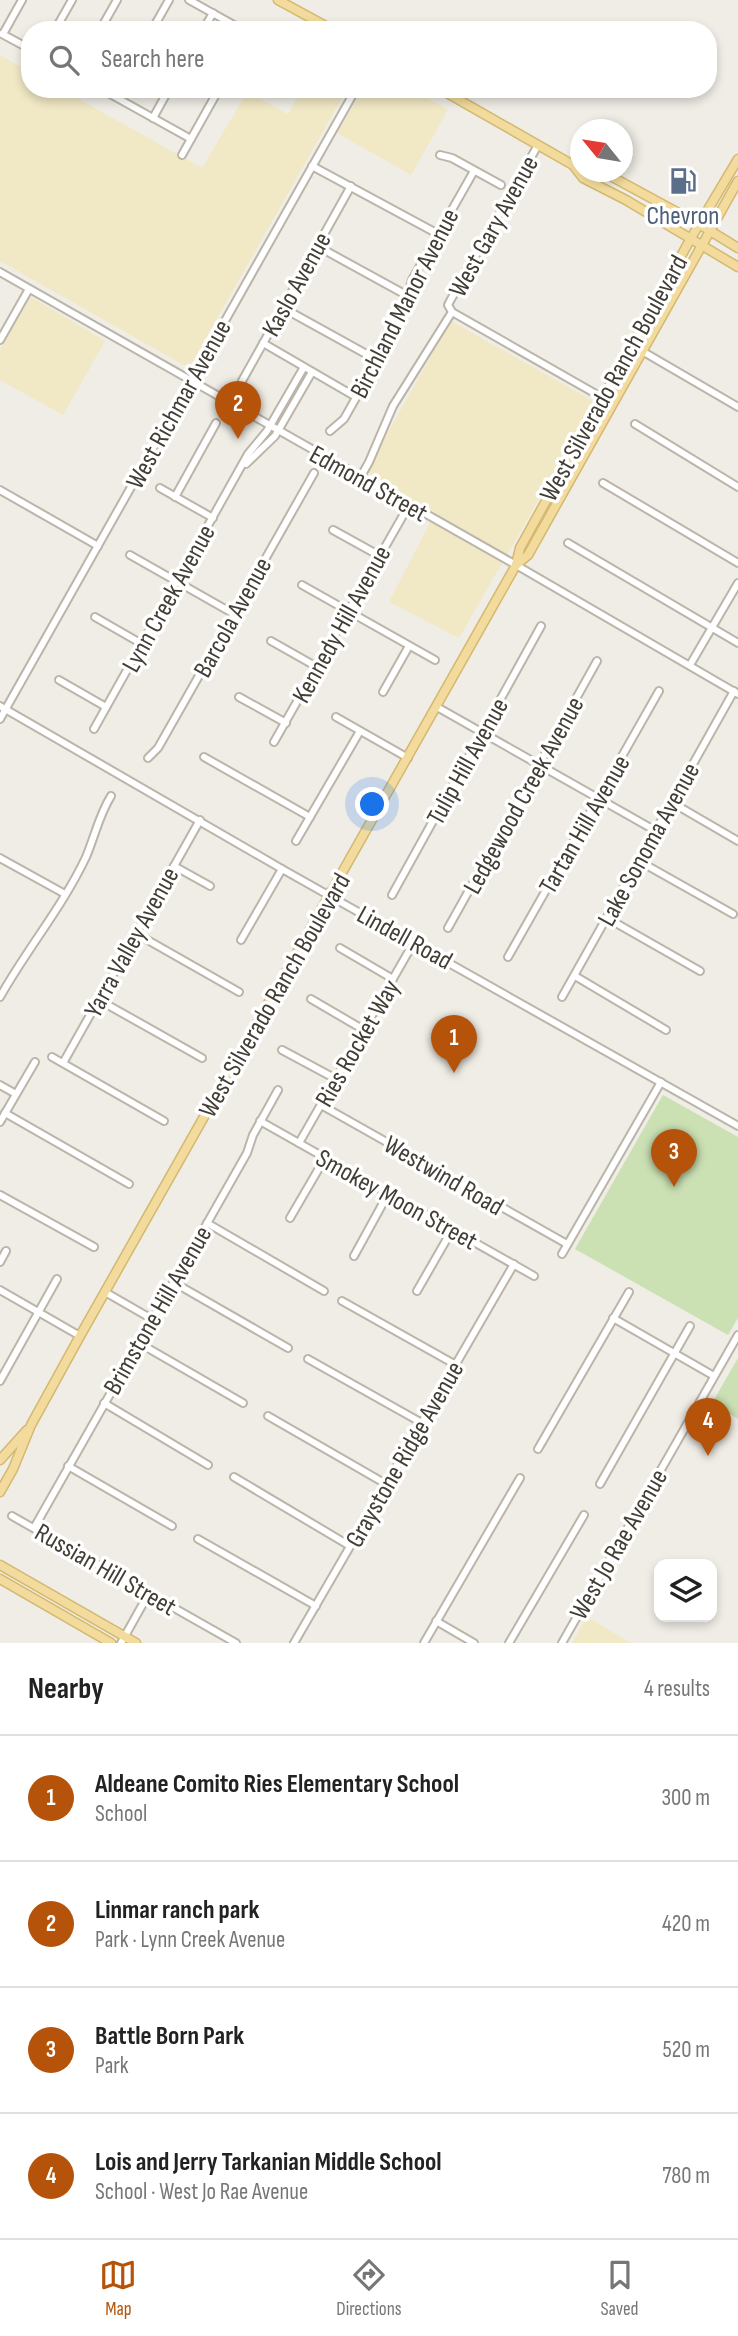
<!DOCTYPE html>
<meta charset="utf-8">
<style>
:root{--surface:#fff;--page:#f2f2f2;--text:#222;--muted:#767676;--line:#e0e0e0;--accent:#b45309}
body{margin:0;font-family:"Sofia Sans Condensed",sans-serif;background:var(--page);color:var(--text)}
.controls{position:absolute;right:21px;bottom:21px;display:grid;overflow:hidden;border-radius:14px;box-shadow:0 4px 10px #0003}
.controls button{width:63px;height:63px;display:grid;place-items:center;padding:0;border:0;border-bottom:2px solid var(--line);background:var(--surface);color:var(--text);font:35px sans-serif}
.compass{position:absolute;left:570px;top:119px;width:63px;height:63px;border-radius:50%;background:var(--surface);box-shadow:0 4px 10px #0003;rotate:300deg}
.you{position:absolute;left:373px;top:805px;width:24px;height:24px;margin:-18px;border:5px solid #fff;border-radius:50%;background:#1a73e8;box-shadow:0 0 0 10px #1a73e833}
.badge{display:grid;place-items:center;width:46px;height:46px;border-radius:50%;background:var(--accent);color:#fff;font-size:23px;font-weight:700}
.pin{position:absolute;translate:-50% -58px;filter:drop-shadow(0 2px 4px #0008)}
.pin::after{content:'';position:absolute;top:37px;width:24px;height:21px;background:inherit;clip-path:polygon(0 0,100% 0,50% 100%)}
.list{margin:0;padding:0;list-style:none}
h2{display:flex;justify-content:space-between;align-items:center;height:91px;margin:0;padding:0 28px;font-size:30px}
h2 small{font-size:23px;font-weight:400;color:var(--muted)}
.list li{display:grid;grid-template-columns:46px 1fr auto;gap:21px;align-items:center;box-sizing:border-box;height:126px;padding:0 28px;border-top:2px solid var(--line)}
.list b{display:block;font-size:26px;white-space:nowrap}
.list p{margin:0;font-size:23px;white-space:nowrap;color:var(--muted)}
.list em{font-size:23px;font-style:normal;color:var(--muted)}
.icon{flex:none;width:38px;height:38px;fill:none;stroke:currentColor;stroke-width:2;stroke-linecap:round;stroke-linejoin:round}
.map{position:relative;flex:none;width:738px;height:1643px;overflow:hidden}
.search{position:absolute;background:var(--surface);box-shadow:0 4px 10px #0003;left:21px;right:21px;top:21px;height:77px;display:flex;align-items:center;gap:18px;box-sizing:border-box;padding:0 24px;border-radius:28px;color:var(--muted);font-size:26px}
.sheet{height:595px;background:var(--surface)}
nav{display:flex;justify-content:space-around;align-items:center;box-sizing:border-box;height:98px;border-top:2px solid var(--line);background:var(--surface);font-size:19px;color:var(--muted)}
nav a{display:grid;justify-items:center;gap:4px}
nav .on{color:var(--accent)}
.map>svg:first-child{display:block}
</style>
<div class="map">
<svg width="738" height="1643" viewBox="0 0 738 1643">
<rect width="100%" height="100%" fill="#f0ede6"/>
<g fill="#cbe0b3">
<polygon points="663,1095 738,1137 738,1318 728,1335 575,1249"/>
<polygon points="738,1358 738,1419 712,1403"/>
</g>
<g fill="#f1e8c5">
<polygon points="0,55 30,72 30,89 61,89 202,168 247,92 288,114 302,89 347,89 189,368 0,261"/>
<polygon points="363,89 412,89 448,110 411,175 337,133"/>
<polygon points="31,297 105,341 63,415 0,380 0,349"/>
<polygon points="451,321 595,402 459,638 389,602 435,513 366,471"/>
<polygon points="587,1617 631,1643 572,1643"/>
</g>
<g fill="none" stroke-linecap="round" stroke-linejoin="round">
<defs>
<g id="minor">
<polyline points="189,0 243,30"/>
<polyline points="55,30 72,0"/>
<polyline points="100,30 117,0"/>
<polyline points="152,30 169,0"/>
<polyline points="203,30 213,13"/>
<polyline points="2,34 30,49"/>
<polyline points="3,34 22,0"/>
<polyline points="101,89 191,139"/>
<polyline points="153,118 169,89"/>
<polyline points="538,145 450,301 448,305 452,312 603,398"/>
<polyline points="182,155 219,89"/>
<polyline points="440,155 452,158 501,185"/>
<polyline points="312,166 438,234"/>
<polyline points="317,246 408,296"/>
<polyline points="0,272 516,565 738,694"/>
<polyline points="283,308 377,360"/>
<polyline points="0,340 29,289"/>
<polyline points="263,343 356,397"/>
<polyline points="642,351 738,407"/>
<polyline points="242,381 351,186"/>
<polyline points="635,424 738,487"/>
<polyline points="330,431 344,419 401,318 412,280 474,171"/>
<polyline points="246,464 275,436 312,372"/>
<polyline points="360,478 369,462 393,406 452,312"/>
<polyline points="603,483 738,563"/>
<polyline points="160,488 213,518"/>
<polyline points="0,490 98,546"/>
<polyline points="175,497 216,423"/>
<polyline points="333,530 380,556"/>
<polyline points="568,543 738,643"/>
<polyline points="130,555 234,614"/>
<polyline points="302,585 435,660"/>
<polyline points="95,617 142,644"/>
<polyline points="271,641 317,667"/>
<polyline points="690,665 738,583"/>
<polyline points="59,680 106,707"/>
<polyline points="383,692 409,646"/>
<polyline points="239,697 286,723"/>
<polyline points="0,706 282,869 738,1126"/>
<polyline points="437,707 656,831"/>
<polyline points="336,717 408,758"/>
<polyline points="0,719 356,89"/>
<polyline points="94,729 248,454 267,431 304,367"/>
<polyline points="274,742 409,505"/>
<polyline points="204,757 310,817"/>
<polyline points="148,758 158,748 314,473"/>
<polyline points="671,802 738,841"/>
<polyline points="296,841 360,731"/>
<polyline points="0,858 65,894"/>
<polyline points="639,861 733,914"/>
<polyline points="174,866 210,886"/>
<polyline points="392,895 541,626"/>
<polyline points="607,918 700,971"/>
<polyline points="448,928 597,661"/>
<polyline points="137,934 239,992"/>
<polyline points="241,940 282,869"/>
<polyline points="340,948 393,979"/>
<polyline points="508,957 659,691"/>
<polyline points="575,976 666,1030"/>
<path d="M0,997C27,949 63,906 86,857C95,836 99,815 111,796"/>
<polyline points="562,997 734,691"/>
<polyline points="311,999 364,1030"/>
<polyline points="99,1000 202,1058"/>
<polyline points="282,1050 336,1079"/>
<polyline points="52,1057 164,1121"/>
<polyline points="63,1063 200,820"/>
<polyline points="0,1085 16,1094"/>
<polyline points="321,1105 567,1244"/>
<polyline points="5,1113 129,1184"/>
<polyline points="260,1121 534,1276"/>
<polyline points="0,1122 35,1062"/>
<polyline points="299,1143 414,942"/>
<polyline points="0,1195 94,1247"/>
<polyline points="290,1218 325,1158"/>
<polyline points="207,1223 324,1291"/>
<polyline points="562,1254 661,1082"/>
<polyline points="354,1256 388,1194"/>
<polyline points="0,1262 6,1251"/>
<polyline points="173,1282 288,1348"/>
<polyline points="0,1290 80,1336"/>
<polyline points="417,1291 452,1230"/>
<polyline points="105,1292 152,1319"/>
<polyline points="342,1301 456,1365"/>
<polyline points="613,1318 714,1376"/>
<polyline points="139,1343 243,1403"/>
<polyline points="308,1359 422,1423"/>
<polyline points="0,1381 57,1279"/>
<polyline points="104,1403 208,1465"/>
<polyline points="268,1416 386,1484"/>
<polyline points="538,1449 629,1292"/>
<polyline points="68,1466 172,1526"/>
<polyline points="234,1477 350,1546"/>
<polyline points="600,1484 690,1326"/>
<polyline points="12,1516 236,1643"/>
<polyline points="34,1528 247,1153 253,1135 278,1090"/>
<polyline points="198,1539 316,1606"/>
<polyline points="436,1621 474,1643"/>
<polyline points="121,1643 149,1593"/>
<polyline points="294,1643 514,1264"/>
<polyline points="424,1643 520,1478"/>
<polyline points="509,1643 584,1515"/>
<polyline points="562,1643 738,1335"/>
</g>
<g id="major">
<polyline points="278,0 333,30"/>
<polyline points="440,89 573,165 583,178 626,200 738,267"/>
<polyline points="603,172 699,224 738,248"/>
<polyline points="516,565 528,555 738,181"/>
<polyline points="0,1460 27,1430"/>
<polyline points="0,1492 13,1469 31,1425 80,1336 516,565 520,548 691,238 738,159"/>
<polyline points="0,1565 136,1643"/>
<polyline points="0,1579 111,1643"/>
</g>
</defs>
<use href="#minor" stroke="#bbb5a9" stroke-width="10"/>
<use href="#major" stroke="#d4b870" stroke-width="11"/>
<use href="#minor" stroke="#fff" stroke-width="6"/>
<use href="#major" stroke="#f2db9d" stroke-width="8"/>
</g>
<defs>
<symbol id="fuel-bare" viewBox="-9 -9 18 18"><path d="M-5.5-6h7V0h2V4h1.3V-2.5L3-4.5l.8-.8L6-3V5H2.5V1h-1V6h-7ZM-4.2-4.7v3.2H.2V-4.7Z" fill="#5c6f8a" stroke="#fff" stroke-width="2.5" paint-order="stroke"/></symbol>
</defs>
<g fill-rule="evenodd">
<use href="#fuel-bare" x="664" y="162" width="38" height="38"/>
</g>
<g text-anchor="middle" stroke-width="7" stroke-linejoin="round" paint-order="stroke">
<g font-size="26" fill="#4e5e75" stroke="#fff">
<text x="683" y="224">Chevron</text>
</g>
<g font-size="26" fill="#423e36" stroke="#fff">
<text transform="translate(493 226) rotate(-61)" y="9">West Gary Avenue</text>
<text transform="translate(296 284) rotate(-61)" y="9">Kaslo Avenue</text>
<text transform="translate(404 303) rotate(-63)" y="9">Birchland Manor Avenue</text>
<text transform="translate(613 378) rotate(-61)" y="9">West Silverado Ranch Boulevard</text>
<text transform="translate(178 404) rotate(-61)" y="9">West Richmar Avenue</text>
<text transform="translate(369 483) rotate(29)" y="9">Edmond Street</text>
<text transform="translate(168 598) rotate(-61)" y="9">Lynn Creek Avenue</text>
<text transform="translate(232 617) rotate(-61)" y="9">Barcola Avenue</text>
<text transform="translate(341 624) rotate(-61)" y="9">Kennedy Hill Avenue</text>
<text transform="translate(467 761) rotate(-61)" y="9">Tulip Hill Avenue</text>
<text transform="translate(523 795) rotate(-61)" y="9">Ledgewood Creek Avenue</text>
<text transform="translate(584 824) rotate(-60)" y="9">Tartan Hill Avenue</text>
<text transform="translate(648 844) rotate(-61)" y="9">Lake Sonoma Avenue</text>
<text transform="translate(405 937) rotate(29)" y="9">Lindell Road</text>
<text transform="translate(131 942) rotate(-61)" y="9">Yarra Valley Avenue</text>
<text transform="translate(274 995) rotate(-60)" y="9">West Silverado Ranch Boulevard</text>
<text transform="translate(357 1043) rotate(-60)" y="9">Ries Rocket Way</text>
<text transform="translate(444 1175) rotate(30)" y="9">Westwind Road</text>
<text transform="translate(397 1199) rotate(29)" y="9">Smokey Moon Street</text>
<text transform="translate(157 1310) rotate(-60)" y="9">Brimstone Hill Avenue</text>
<text transform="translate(404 1454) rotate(-60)" y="9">Graystone Ridge Avenue</text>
<text transform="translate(618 1544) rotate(-60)" y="9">West Jo Rae Avenue</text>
<text transform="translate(106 1569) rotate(30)" y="9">Russian Hill Street</text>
</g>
</g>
</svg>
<div class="controls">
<button><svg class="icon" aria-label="layers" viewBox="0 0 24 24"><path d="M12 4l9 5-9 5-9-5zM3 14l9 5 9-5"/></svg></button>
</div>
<svg class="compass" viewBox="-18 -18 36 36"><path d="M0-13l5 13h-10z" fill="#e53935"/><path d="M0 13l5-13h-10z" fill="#767676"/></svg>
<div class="you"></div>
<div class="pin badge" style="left:454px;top:1073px">1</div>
<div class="pin badge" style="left:238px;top:439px">2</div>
<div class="pin badge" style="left:674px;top:1187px">3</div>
<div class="pin badge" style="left:708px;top:1456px">4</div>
<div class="search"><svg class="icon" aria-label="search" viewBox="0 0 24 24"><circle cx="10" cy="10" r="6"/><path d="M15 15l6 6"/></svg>Search here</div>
</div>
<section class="sheet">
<h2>Nearby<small>4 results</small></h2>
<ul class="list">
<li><span class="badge">1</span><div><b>Aldeane Comito Ries Elementary School</b><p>School</p></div><em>300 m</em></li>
<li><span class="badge">2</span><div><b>Linmar ranch park</b><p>Park · Lynn Creek Avenue</p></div><em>420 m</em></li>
<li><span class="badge">3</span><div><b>Battle Born Park</b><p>Park</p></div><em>520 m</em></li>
<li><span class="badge">4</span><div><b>Lois and Jerry Tarkanian Middle School</b><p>School · West Jo Rae Avenue</p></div><em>780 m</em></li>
</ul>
</section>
<nav>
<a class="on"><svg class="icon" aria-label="map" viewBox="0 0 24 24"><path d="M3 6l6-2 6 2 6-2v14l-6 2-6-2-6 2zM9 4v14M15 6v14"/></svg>Map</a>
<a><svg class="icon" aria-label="directions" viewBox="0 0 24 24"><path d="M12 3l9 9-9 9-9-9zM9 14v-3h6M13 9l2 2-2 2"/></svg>Directions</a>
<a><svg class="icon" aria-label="saved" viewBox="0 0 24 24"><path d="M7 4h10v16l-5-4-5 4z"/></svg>Saved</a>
</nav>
